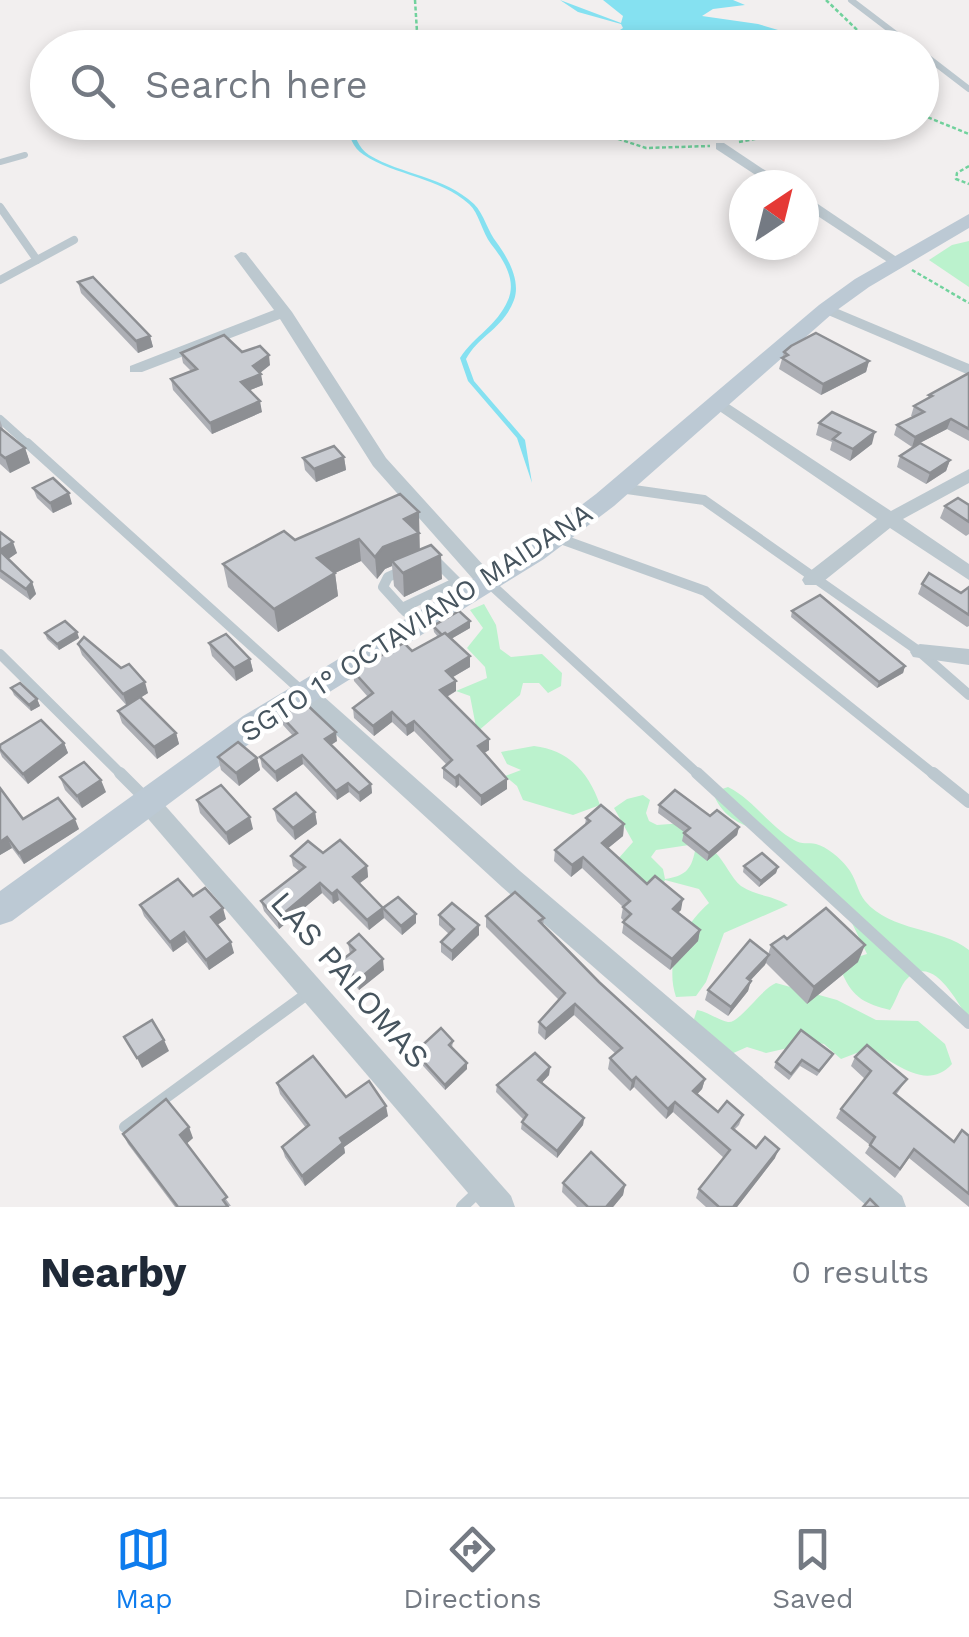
<!DOCTYPE html>
<meta charset="utf-8">
<style>
:root{--surface:#fff;--page:#f2f2f3;--text:#1f2937;--muted:#747a83;--line:#e0e1e3;--accent:#0e7ced}
body{margin:0;font-family:"Work Sans",sans-serif;background:var(--page);color:var(--text)}
.compass{position:absolute;left:729px;top:170px;width:90px;height:90px;border-radius:50%;background:var(--surface);box-shadow:0 5px 15px #0003;rotate:35deg}
.list{margin:0;padding:0;list-style:none}
h2{display:flex;justify-content:space-between;align-items:center;height:130px;margin:0;padding:0 40px;font-size:42px}
h2 small{font-size:32px;font-weight:400;color:var(--muted)}
.icon{flex:none;width:55px;height:55px;fill:none;stroke:currentColor;stroke-width:2;stroke-linecap:round;stroke-linejoin:round}
.map{position:relative;flex:none;width:969px;height:1207px;overflow:hidden}
.search{position:absolute;background:var(--surface);box-shadow:0 5px 15px #0003;left:30px;right:30px;top:30px;height:110px;display:flex;align-items:center;gap:25px;box-sizing:border-box;padding:0 35px;border-radius:55px;color:var(--muted);font-size:38px}
.sheet{height:290px;background:var(--surface)}
nav{display:flex;justify-content:space-around;align-items:center;box-sizing:border-box;height:140px;border-top:2px solid var(--line);background:var(--surface);font-size:28px;color:var(--muted)}
nav a{display:grid;justify-items:center;gap:5px}
nav .on{color:var(--accent)}
.map>svg:first-child{display:block}
</style>
<div class="map">
<svg width="969" height="1207" viewBox="0 0 969 1207">
<rect width="100%" height="100%" fill="#f2efef"/>
<g fill="#bbf2cd">
<polygon points="969,241 969,287 929,260 952,245"/>
<polygon points="484,604 496,625 500,649 511,657 542,654 562,673 561,686 548,693 539,683 523,683 520,695 477,732 470,696 456,691 487,678 485,667 467,648 483,628 470,610"/>
<path d="M534,746C569,750 589,773 600,805L573,815L523,800L517,786L505,776L521,770L507,764L501,752Z"/>
<path d="M728,787C754,800 769,826 794,840C802,845 808,842 816,844C827,847 840,858 847,867C856,877 857,891 865,901C891,932 940,927 969,950V1020C958,1004 932,949 905,981C899,989 896,1001 890,1010C866,1004 853,998 843,975L851,959L867,954L851,921L761,832C739,824 720,815 713,792Z"/>
<path d="M643,795L650,800L646,813L649,821L657,825L683,823L689,845L656,850L651,857L663,869L665,879C684,876 691,871 695,851L715,852C725,862 731,878 741,886C756,896 772,895 788,905L724,933L706,982L696,996L676,997C664,962 683,926 709,903L699,889L665,880L658,894L618,859L633,842L614,808L627,799Z"/>
<path d="M776,983L837,1000L876,1020L918,1021L945,1044L952,1064C925,1093 894,1060 867,1049L841,1059L824,1044L814,1042L766,1053L747,1047L729,1055L698,1029L694,1019L697,1010C708,1012 718,1020 728,1022C739,1024 761,989 776,983Z"/>
</g>
<g fill="#85e1f1">
<polygon points="560,0 621,23 623,16 603,0 733,0 745,5 713,9 702,16 758,24 805,38 822,47 615,47 611,36 623,28 621,24 578,12"/>
<path d="M345,123H350C355,135 358,148 369,155C402,175 444,176 474,204C484,214 488,232 497,243C508,258 521,281 514,300C503,329 479,335 466,359L474,381L525,440L532,483L517,438L468,381L460,358C474,336 497,326 508,300C517,280 503,259 491,244C482,232 479,213 469,204C439,177 396,176 364,155C352,148 350,135 345,123Z"/>
</g>
<g fill="none" stroke-linecap="round" stroke-linejoin="round">
<g stroke="#71d29d" stroke-width="2.5" stroke-dasharray="4 2.5" stroke-linecap="butt">
<polyline points="415,0 418,48"/>
<polyline points="826,0 876,48"/>
<polyline points="922,115 969,134"/>
<polyline points="504,122 540,135 603,134 646,148 710,146"/>
<polyline points="739,142 844,122"/>
<polyline points="969,166 957,173 956,179 969,184"/>
<polyline points="912,270 969,303"/>
</g>
<g stroke="#bcc8cf" stroke-width="6">
<polyline points="851,0 914,48"/>
<polyline points="922,53 969,89"/>
<polyline points="0,162 25,155"/>
</g>
<g stroke="#bcc8cf" stroke-width="8">
<polyline points="0,207 37,260"/>
<polyline points="0,280 74,240"/>
<polyline points="0,419 30,446"/>
</g>
<g stroke="#bcc8cf" stroke-width="10">
<polyline points="27,443 304,693"/>
<polyline points="620,488 704,500 920,652 969,695"/>
<polyline points="558,538 705,591 936,776"/>
<polyline points="434,559 455,580"/>
<polyline points="488,582 700,776"/>
<polyline points="402,608 383,587 388,577 404,570"/>
<polyline points="406,612 402,608 457,582"/>
<polyline points="0,654 123,776"/>
</g>
<g stroke="#bcc8cf" stroke-width="12">
<polyline points="120,773 145,798"/>
<polyline points="697,773 969,1023"/>
<polyline points="933,773 969,802"/>
<polyline points="125,1127 311,991"/>
<polyline points="462,1207 482,1188"/>
</g>
<g fill="#bcc8cf" fill-rule="evenodd">
<polygon points="716,143 724,143 787,185 771,185 716,149"/>
<polygon points="804,197 809,198 904,262 892,265 804,207"/>
<polygon points="241,252 246,253 292,312 386,458 494,577 497,582 494,587 480,587 373,466 280,319 142,372 130,372 130,366 274,310 234,256"/>
<polygon points="826,304 969,364 969,375 821,312 821,306"/>
<polygon points="718,397 891,511 969,469 969,483 903,519 969,564 969,580 890,528 819,585 805,585 802,580 805,575 877,519 712,406 712,398"/>
<polygon points="920,644 969,649 969,665 913,657 910,652 913,647"/>
<polygon points="305,685 313,687 520,871 902,1196 906,1207 868,1207 502,887 297,699 294,693 297,687"/>
<polygon points="146,790 154,793 511,1196 515,1207 480,1207 138,807 134,800 138,793"/>
</g>
<polygon fill="#bcc9d4" fill-rule="evenodd" points="969,214 969,228 869,287 833,313 614,506 544,559 265,732 12,921 0,925 0,891 243,716 526,547 596,494 819,305 855,279"/>
</g>
<g fill="#adafb5">
<polygon points="78,282 150,336 153,347 138,353 81,293"/>
<polygon points="242,352 270,365 260,373 263,385 250,390 262,412 212,434 173,390 171,379 191,371 183,363 181,353"/>
<polygon points="784,352 869,361 866,372 821,395 779,369"/>
<polygon points="969,373 969,441 947,429 912,447 894,435 897,425 913,417 911,416 914,406 928,398 929,395"/>
<polygon points="0,420 4,432 25,448 30,463 10,473 0,464"/>
<polygon points="819,423 872,444 850,461 830,450 832,442 816,435"/>
<polygon points="900,456 950,460 946,471 926,484 897,467"/>
<polygon points="344,457 346,470 316,482 305,470 303,458"/>
<polygon points="33,488 72,504 53,513 37,498"/>
<polygon points="969,505 969,534 966,536 940,518 945,506"/>
<polygon points="419,512 419,549 442,579 404,597 394,586 392,566 385,569 377,579 361,561 335,573 338,596 278,632 228,587 223,564 295,540"/>
<polygon points="0,532 17,553 8,559 32,582 36,594 30,600 0,578"/>
<polygon points="922,584 961,593 969,587 969,626 967,627 918,594"/>
<polygon points="792,611 905,666 903,673 877,688 791,617"/>
<polygon points="470,621 470,628 451,639 470,667 453,677 456,691 447,697 489,739 489,750 484,753 507,779 507,789 481,806 459,785 456,788 443,778 443,768 447,765 414,731 407,736 392,722 374,736 354,718 353,708 368,697 354,681 353,671 412,651 438,637 434,632 433,626"/>
<polygon points="77,632 79,638 59,650 47,639 45,633"/>
<polygon points="209,643 250,659 253,671 236,681 212,656"/>
<polygon points="78,644 148,693 140,698 176,733 179,744 157,759 122,723 118,711 127,706 82,655"/>
<polygon points="11,688 37,699 40,706 31,711 14,695"/>
<polygon points="281,716 337,741 331,745 371,784 372,793 360,802 349,792 337,800 303,764 277,782 262,767 260,757 293,736 283,725"/>
<polygon points="64,743 68,753 28,784 2,757 0,752 0,745"/>
<polygon points="218,757 257,758 260,770 239,786 221,770"/>
<polygon points="60,777 106,792 82,808 65,790"/>
<polygon points="0,788 23,819 79,829 24,864 12,848 0,855"/>
<polygon points="197,800 253,829 229,845 200,813"/>
<polygon points="659,805 710,816 739,827 737,835 707,861 682,841 684,832 658,813"/>
<polygon points="274,809 315,812 317,824 295,840 277,821"/>
<polygon points="586,818 624,824 623,836 608,848 647,884 681,910 678,912 700,930 698,941 670,970 622,933 624,921 621,918 623,907 582,868 571,877 554,861 555,850 585,825"/>
<polygon points="323,853 367,866 368,877 359,884 383,908 416,914 416,923 402,935 384,918 369,930 339,900 333,904 322,893 279,929 264,911 261,901 299,871 293,866 291,856"/>
<polygon points="744,866 778,867 776,873 759,887 743,872"/>
<polygon points="193,896 226,919 217,925 234,953 209,970 187,942 173,952 144,916 140,905"/>
<polygon points="439,915 479,925 479,935 452,961 441,952 441,942 449,934 439,925"/>
<polygon points="486,916 544,918 543,926 599,982 705,1079 702,1089 697,1094 718,1112 743,1115 739,1125 734,1130 756,1148 775,1158 737,1207 706,1207 696,1198 699,1189 724,1158 673,1112 666,1119 634,1087 630,1091 608,1069 610,1058 616,1054 574,1015 545,1040 538,1033 539,1022 559,1000 486,927"/>
<polygon points="787,939 858,962 807,1004 766,963 750,981 748,991 728,1016 705,1000 708,990 768,955 771,945"/>
<polygon points="348,943 384,970 359,990 343,972 341,961 350,954"/>
<polygon points="453,1041 452,1048 467,1063 467,1069 445,1090 415,1057 415,1052"/>
<polygon points="855,1057 907,1079 896,1095 954,1142 969,1136 969,1207 909,1158 895,1178 865,1153 870,1145 836,1118 841,1109 865,1079 851,1066"/>
<polygon points="830,1059 817,1076 800,1066 789,1080 774,1068 776,1062"/>
<polygon points="550,1067 549,1075 541,1083 584,1118 583,1125 557,1158 521,1129 522,1122 523,1119 496,1092 497,1085"/>
<polygon points="277,1083 346,1097 388,1116 344,1147 345,1153 305,1186 285,1157 282,1147 306,1128 280,1094"/>
<polygon points="123,1134 193,1138 186,1144 231,1206 175,1207 128,1144"/>
<polygon points="563,1183 625,1185 623,1195 613,1207 577,1207 562,1192"/>
</g>
<g fill="#8d8f93">
<polygon points="150,336 153,347 138,353 136,341"/>
<polygon points="269,355 270,365 256,376 261,374 263,385 243,393 241,382 253,366"/>
<polygon points="869,361 866,372 821,395 823,384"/>
<polygon points="260,401 262,412 212,434 210,423"/>
<polygon points="951,419 947,429 912,447 915,437"/>
<polygon points="875,432 872,444 850,461 853,449"/>
<polygon points="25,448 30,463 10,473 5,458"/>
<polygon points="344,457 346,470 316,482 314,469"/>
<polygon points="950,460 946,471 926,484 930,473"/>
<polygon points="69,493 72,504 53,513 50,503"/>
<polygon points="419,512 420,555 392,561 392,566 385,569 377,579 375,557 404,519"/>
<polygon points="359,539 361,561 335,573 338,596 278,632 274,609 317,558"/>
<polygon points="13,542 17,553 4,562 0,550"/>
<polygon points="441,555 442,579 404,597 403,573"/>
<polygon points="32,582 36,594 30,600 26,589"/>
<polygon points="470,621 470,628 444,643 444,636"/>
<polygon points="77,632 79,638 59,650 57,644"/>
<polygon points="470,656 470,667 446,681 446,671"/>
<polygon points="250,659 253,671 236,681 234,668"/>
<polygon points="905,666 903,673 877,688 879,682"/>
<polygon points="456,681 456,691 441,700 440,690"/>
<polygon points="145,682 148,693 127,706 123,694"/>
<polygon points="37,699 40,706 31,711 29,705"/>
<polygon points="392,712 392,722 374,736 373,726"/>
<polygon points="414,721 414,731 407,736 406,726"/>
<polygon points="336,732 337,741 326,748 325,739"/>
<polygon points="176,733 179,744 157,759 154,747"/>
<polygon points="489,739 489,750 478,757 478,746"/>
<polygon points="64,743 68,753 28,784 23,774"/>
<polygon points="302,755 303,764 277,782 275,772"/>
<polygon points="257,758 260,770 239,786 236,773"/>
<polygon points="459,775 459,785 456,788 455,778"/>
<polygon points="507,779 507,789 481,806 481,796"/>
<polygon points="101,780 106,792 82,808 77,796"/>
<polygon points="348,783 349,792 337,800 336,791"/>
<polygon points="371,784 372,793 360,802 359,793"/>
<polygon points="315,812 317,824 295,840 293,828"/>
<polygon points="250,817 253,829 229,845 226,833"/>
<polygon points="75,819 79,829 24,864 19,853"/>
<polygon points="624,824 623,836 601,854 602,843"/>
<polygon points="739,827 737,835 707,861 709,853"/>
<polygon points="7,837 12,848 0,855 0,842"/>
<polygon points="583,857 582,868 571,877 572,865"/>
<polygon points="367,866 368,877 354,887 353,877"/>
<polygon points="778,867 776,873 759,887 761,881"/>
<polygon points="320,883 322,893 279,929 277,919"/>
<polygon points="337,890 339,900 333,904 332,894"/>
<polygon points="683,899 681,910 671,920 673,909"/>
<polygon points="223,908 226,919 214,927 211,917"/>
<polygon points="383,908 384,918 369,930 367,920"/>
<polygon points="416,914 416,923 402,935 401,926"/>
<polygon points="479,925 479,935 452,961 452,951"/>
<polygon points="700,930 698,941 670,970 672,959"/>
<polygon points="184,932 187,942 173,952 170,942"/>
<polygon points="231,942 234,953 209,970 206,960"/>
<polygon points="865,945 858,962 807,1004 814,987"/>
<polygon points="769,955 765,965 744,987 747,978"/>
<polygon points="383,959 384,970 359,990 358,980"/>
<polygon points="751,981 748,991 728,1016 731,1007"/>
<polygon points="575,1004 574,1015 545,1040 546,1029"/>
<polygon points="164,1040 169,1051 142,1068 137,1058"/>
<polygon points="467,1063 467,1069 445,1090 445,1085"/>
<polygon points="550,1067 549,1075 537,1088 538,1080"/>
<polygon points="636,1077 634,1087 630,1091 632,1081"/>
<polygon points="705,1079 702,1089 691,1101 693,1091"/>
<polygon points="675,1102 673,1112 666,1119 668,1109"/>
<polygon points="386,1106 388,1116 344,1147 345,1153 305,1186 302,1176 340,1138"/>
<polygon points="584,1118 583,1125 557,1158 557,1151"/>
<polygon points="189,1127 193,1138 184,1146 180,1135"/>
<polygon points="779,1149 775,1158 737,1207 733,1207"/>
<polygon points="625,1185 623,1195 613,1207 606,1207"/>
</g>
<g fill="#c9ccd2" stroke="#8d8f93" stroke-width="2.5">
<polygon points="93,277 150,336 136,341 78,282"/>
<polygon points="816,333 869,361 823,384 782,358 788,355 784,352 791,346"/>
<polygon points="224,335 242,352 260,346 269,355 253,366 261,374 241,382 260,401 210,423 171,379 197,369 181,353"/>
<polygon points="969,373 969,429 951,419 915,437 897,425 924,412 914,406 932,396 929,395"/>
<polygon points="832,412 875,432 853,449 833,439 840,433 819,423"/>
<polygon points="0,428 25,448 5,458 0,454"/>
<polygon points="920,443 950,460 930,473 900,456"/>
<polygon points="334,446 344,457 314,469 303,458"/>
<polygon points="53,478 69,493 50,503 33,488"/>
<polygon points="400,494 419,512 404,519 419,533 383,547 375,557 359,539 317,558 335,573 274,609 223,564 284,531 295,540"/>
<polygon points="958,498 969,505 969,522 945,506"/>
<polygon points="0,532 13,542 0,550"/>
<polygon points="431,545 441,555 403,573 392,561"/>
<polygon points="0,551 32,582 26,589 0,570"/>
<polygon points="929,573 961,593 969,587 969,615 922,584"/>
<polygon points="820,595 905,666 879,682 792,611"/>
<polygon points="459,611 470,621 447,635 445,633 442,635 433,626"/>
<polygon points="65,621 77,632 57,644 45,633"/>
<polygon points="445,633 470,656 446,671 456,681 440,690 489,739 478,746 507,779 481,796 459,775 455,778 443,768 452,760 414,721 406,726 392,712 373,726 353,708 373,693 353,671 404,643 412,651"/>
<polygon points="226,634 250,659 234,668 209,643"/>
<polygon points="84,637 121,668 129,664 145,682 123,694 78,644"/>
<polygon points="20,683 37,699 29,705 11,688"/>
<polygon points="140,697 176,733 154,747 118,711"/>
<polygon points="304,702 336,732 325,739 371,784 359,793 348,783 336,791 302,755 275,772 260,757 297,733 281,716"/>
<polygon points="41,720 64,743 23,774 0,749 0,745"/>
<polygon points="238,742 257,758 236,773 218,757"/>
<polygon points="84,762 101,780 77,796 60,777"/>
<polygon points="221,785 250,817 226,833 197,800"/>
<polygon points="0,788 23,819 58,798 75,819 19,853 7,837 0,842"/>
<polygon points="675,790 710,816 717,810 739,827 709,853 684,833 690,828 659,805"/>
<polygon points="296,793 315,812 293,828 274,809"/>
<polygon points="601,805 624,824 602,843 647,884 655,876 683,899 673,909 700,930 672,959 623,922 631,914 623,907 630,901 583,857 572,865 555,850 590,821 586,818"/>
<polygon points="340,840 367,866 353,877 383,908 367,920 337,890 332,894 320,883 277,919 261,901 305,867 291,856 308,841 323,853"/>
<polygon points="762,853 778,867 761,881 744,866"/>
<polygon points="178,879 193,896 205,888 223,908 211,917 231,942 206,960 184,932 170,942 140,905"/>
<polygon points="515,892 544,918 539,921 599,982 705,1079 693,1091 718,1112 727,1101 743,1115 732,1128 756,1148 765,1137 779,1149 733,1207 719,1207 699,1189 730,1150 675,1102 668,1109 636,1077 632,1081 610,1058 622,1048 575,1004 546,1029 539,1022 565,993 486,916"/>
<polygon points="398,897 416,914 401,926 383,908"/>
<polygon points="452,903 479,925 452,951 441,942 454,929 439,915"/>
<polygon points="826,908 865,945 814,987 771,945 784,936 787,939"/>
<polygon points="359,934 383,959 358,980 341,961 355,950 348,943"/>
<polygon points="750,940 769,955 747,978 751,981 731,1007 708,990"/>
<polygon points="152,1020 164,1040 137,1058 124,1037"/>
<polygon points="441,1028 453,1041 449,1045 467,1063 445,1085 415,1052"/>
<polygon points="801,1030 833,1054 819,1071 802,1060 791,1074 776,1062"/>
<polygon points="867,1045 907,1079 894,1093 954,1142 962,1130 969,1136 969,1194 914,1149 900,1169 870,1145 875,1137 841,1109 871,1071 855,1057"/>
<polygon points="535,1053 550,1067 538,1080 584,1118 557,1151 522,1122 527,1115 497,1085"/>
<polygon points="313,1056 346,1097 369,1081 386,1106 340,1138 343,1143 302,1176 282,1147 309,1125 277,1083"/>
<polygon points="166,1099 189,1127 180,1135 227,1197 223,1200 228,1207 178,1207 123,1134"/>
<polygon points="591,1152 625,1185 606,1207 588,1207 563,1183"/>
<polygon points="870,1199 878,1207 863,1207"/>
</g>
<g text-anchor="middle" stroke-width="9" stroke-linejoin="round" paint-order="stroke">
<g font-size="28" fill="#46545e" stroke="#fff">
<text transform="translate(416 622) rotate(-33)" y="10">SGTO 1° OCTAVIANO MAIDANA</text>
</g>
<g font-size="32" fill="#46545e" stroke="#fff">
<text transform="translate(350 980) rotate(49)" y="11">LAS PALOMAS</text>
</g>
</g>
</svg>
<svg class="compass" viewBox="-18 -18 36 36"><path d="M0-13l5 13h-10z" fill="#e53935"/><path d="M0 13l5-13h-10z" fill="#747a83"/></svg>
<div class="search"><svg class="icon" aria-label="search" viewBox="0 0 24 24"><circle cx="10" cy="10" r="6"/><path d="M15 15l6 6"/></svg>Search here</div>
</div>
<section class="sheet">
<h2>Nearby<small>0 results</small></h2>
<ul class="list">
</ul>
</section>
<nav>
<a class="on"><svg class="icon" aria-label="map" viewBox="0 0 24 24"><path d="M3 6l6-2 6 2 6-2v14l-6 2-6-2-6 2zM9 4v14M15 6v14"/></svg>Map</a>
<a><svg class="icon" aria-label="directions" viewBox="0 0 24 24"><path d="M12 3l9 9-9 9-9-9zM9 14v-3h6M13 9l2 2-2 2"/></svg>Directions</a>
<a><svg class="icon" aria-label="saved" viewBox="0 0 24 24"><path d="M7 4h10v16l-5-4-5 4z"/></svg>Saved</a>
</nav>
